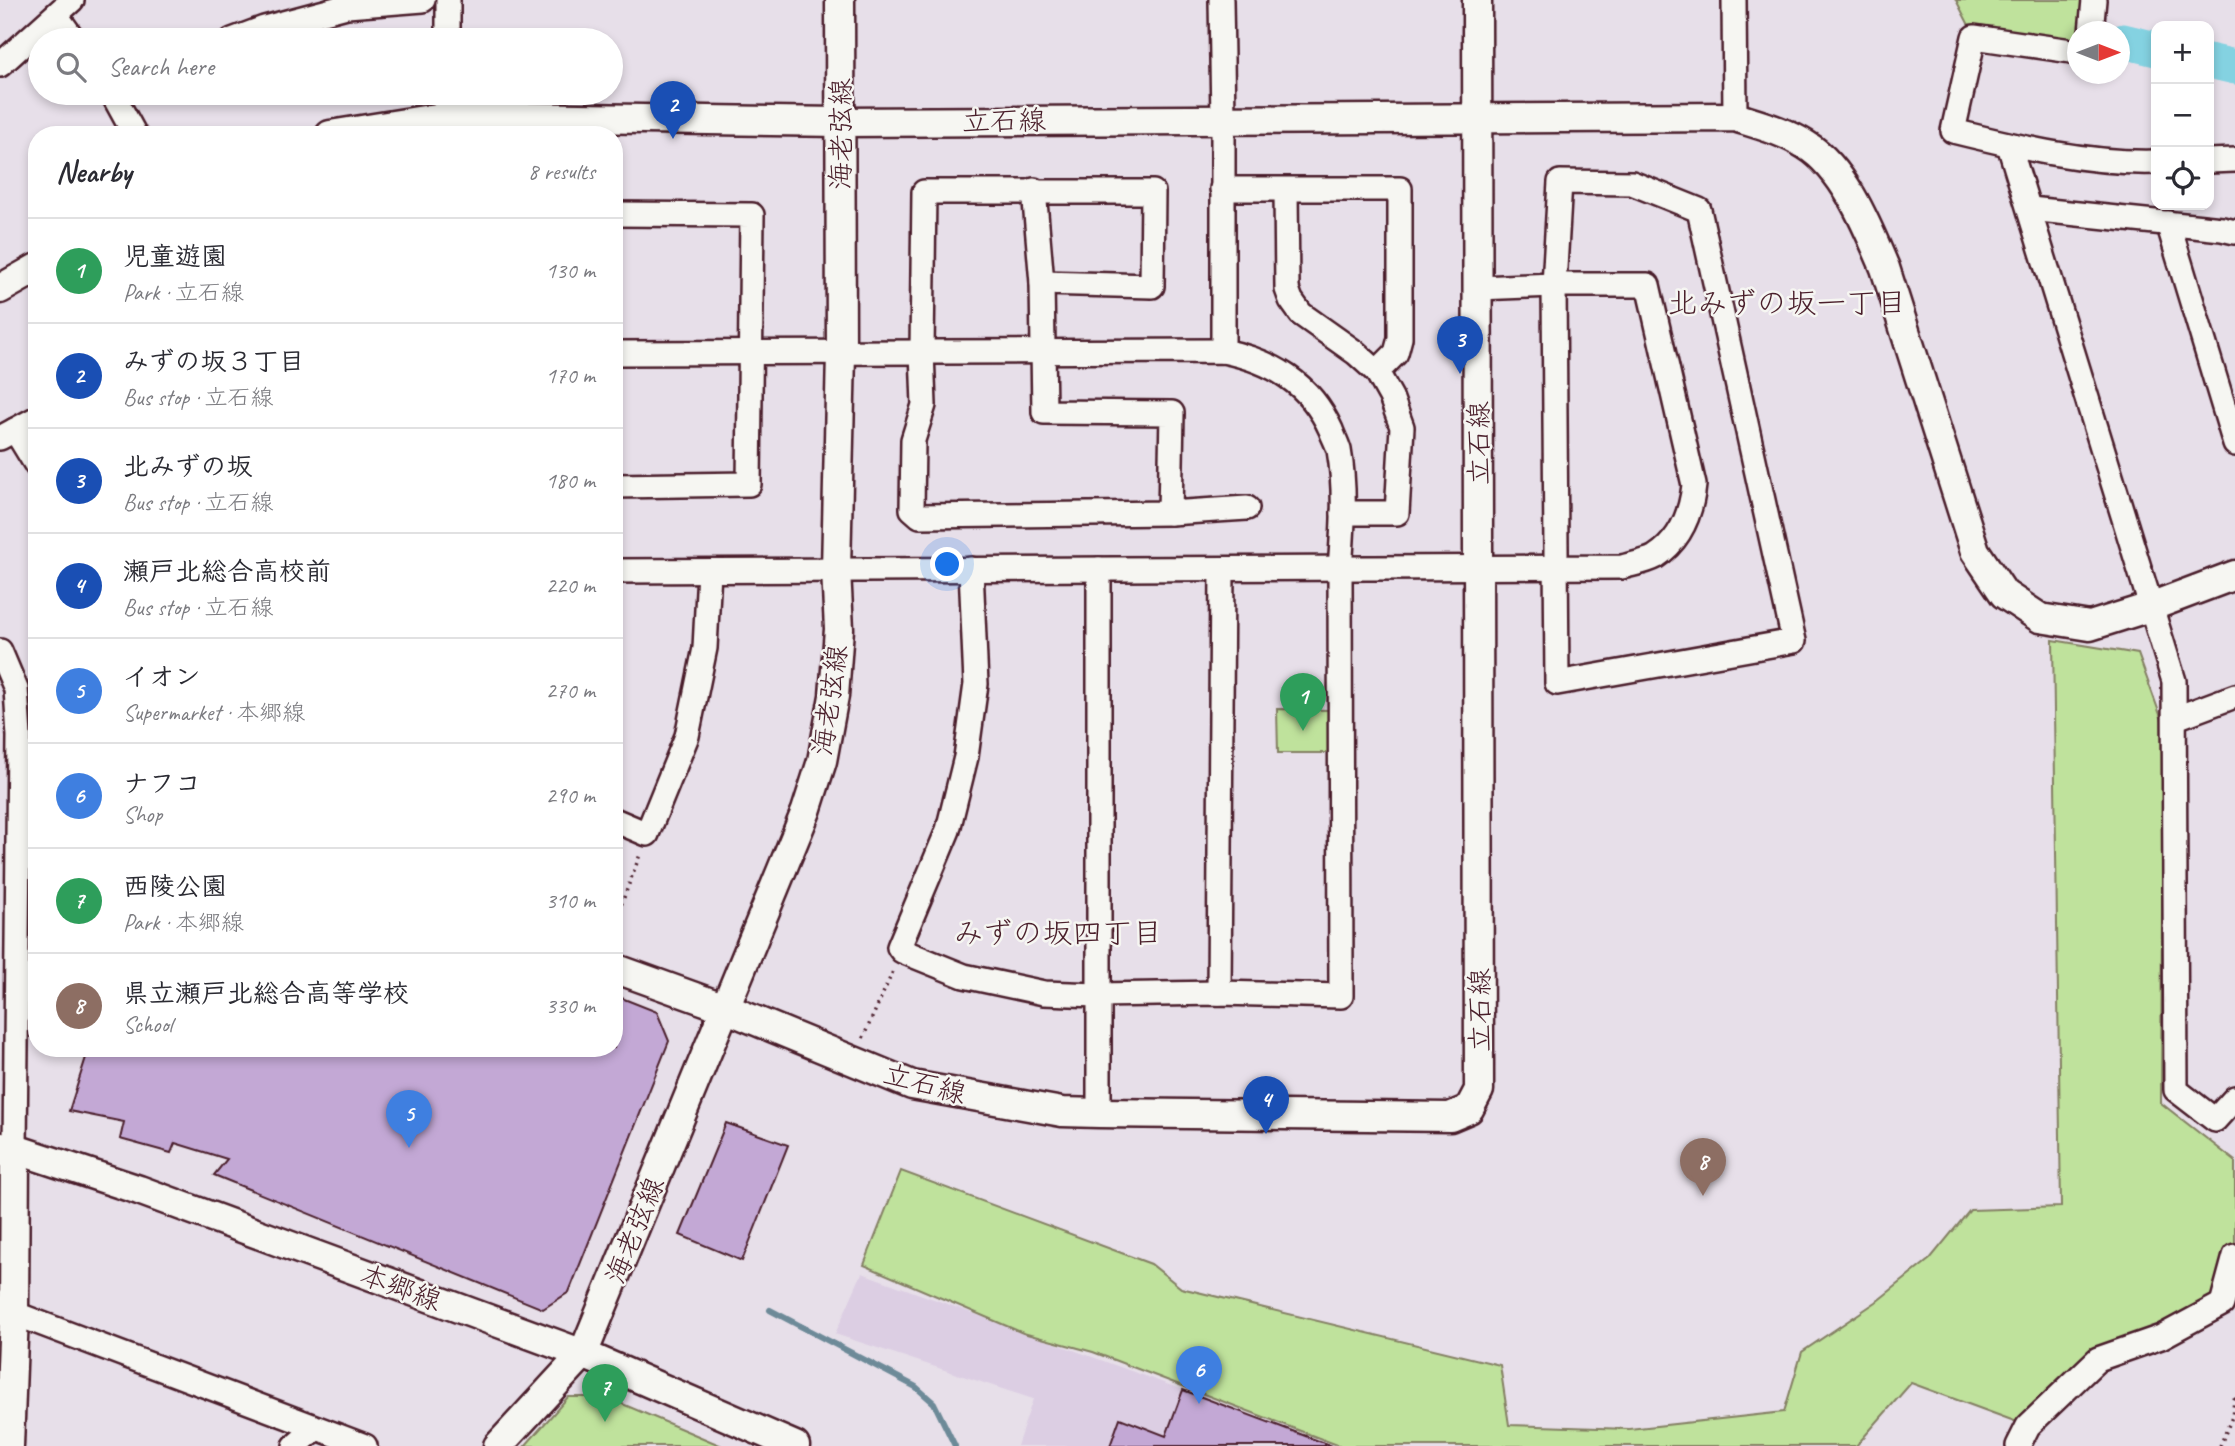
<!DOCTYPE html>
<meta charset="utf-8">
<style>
:root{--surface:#fff;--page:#f7f7f7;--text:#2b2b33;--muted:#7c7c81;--line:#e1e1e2;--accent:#7c3aed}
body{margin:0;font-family:Caveat,"Klee One",sans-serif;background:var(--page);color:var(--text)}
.controls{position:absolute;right:21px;top:21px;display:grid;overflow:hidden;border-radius:14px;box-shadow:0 4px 10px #0003}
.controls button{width:63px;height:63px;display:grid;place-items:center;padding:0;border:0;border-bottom:2px solid var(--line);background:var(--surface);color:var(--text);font:35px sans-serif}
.compass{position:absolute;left:2067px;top:21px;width:63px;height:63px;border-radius:50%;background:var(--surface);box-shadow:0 4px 10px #0003;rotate:90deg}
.you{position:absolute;left:948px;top:565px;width:24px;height:24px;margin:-18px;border:5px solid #fff;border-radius:50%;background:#1a73e8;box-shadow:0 0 0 10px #1a73e833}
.badge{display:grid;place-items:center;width:46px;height:46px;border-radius:50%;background:var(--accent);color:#fff;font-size:23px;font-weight:700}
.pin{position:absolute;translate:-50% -58px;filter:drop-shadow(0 2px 4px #0008)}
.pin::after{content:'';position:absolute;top:37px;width:24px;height:21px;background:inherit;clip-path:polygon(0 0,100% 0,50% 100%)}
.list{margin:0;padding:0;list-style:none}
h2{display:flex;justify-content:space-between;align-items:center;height:91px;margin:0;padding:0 28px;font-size:30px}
h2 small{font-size:23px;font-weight:400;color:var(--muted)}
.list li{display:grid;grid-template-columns:46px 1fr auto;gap:21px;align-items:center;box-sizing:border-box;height:105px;padding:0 28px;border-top:2px solid var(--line)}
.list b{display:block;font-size:26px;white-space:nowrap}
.list p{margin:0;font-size:23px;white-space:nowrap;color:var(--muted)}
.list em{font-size:23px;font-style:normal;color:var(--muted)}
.icon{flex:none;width:38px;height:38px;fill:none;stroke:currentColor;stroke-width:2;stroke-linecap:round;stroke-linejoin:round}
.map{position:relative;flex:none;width:2235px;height:1446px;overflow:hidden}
.search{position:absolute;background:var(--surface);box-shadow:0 4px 10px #0003;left:28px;top:28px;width:595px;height:77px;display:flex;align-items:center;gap:18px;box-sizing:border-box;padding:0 24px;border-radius:38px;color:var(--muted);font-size:26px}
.panel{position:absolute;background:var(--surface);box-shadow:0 4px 10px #0003;left:28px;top:126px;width:595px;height:931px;border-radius:28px}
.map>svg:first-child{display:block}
</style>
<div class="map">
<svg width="2235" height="1446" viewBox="0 0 2235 1446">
<rect width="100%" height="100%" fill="#e7dfe9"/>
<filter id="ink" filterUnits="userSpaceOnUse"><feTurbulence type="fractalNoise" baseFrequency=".0143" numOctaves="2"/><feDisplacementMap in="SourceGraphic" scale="14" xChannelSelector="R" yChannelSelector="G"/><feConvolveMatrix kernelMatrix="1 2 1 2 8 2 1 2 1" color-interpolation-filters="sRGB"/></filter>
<g filter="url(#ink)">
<polygon fill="#dccee3" points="862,1273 1183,1390 1332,1446 1017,1446 1033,1399 835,1334"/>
<g fill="#bfe29c" stroke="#848064" stroke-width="2">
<polygon points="1956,0 2090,0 2086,31 2078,32 2077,47 1973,33"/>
<polygon points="2053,640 2138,654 2163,723 2161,1103 2235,1161 2235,1256 2222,1304 2098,1359 2028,1426 1911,1383 1856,1446 1340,1446 1093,1352 1023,1333 864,1265 901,1171 1151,1264 1181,1288 1500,1365 1509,1425 1629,1429 1784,1412 1802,1352 1876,1302 1930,1259 1970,1210 2061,1207"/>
<polygon points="1277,709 1330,710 1330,753 1278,753"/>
<polygon points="568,1397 606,1397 722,1446 525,1446"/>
</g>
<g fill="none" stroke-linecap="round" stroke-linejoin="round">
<polyline stroke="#6d8a98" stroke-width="6" points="770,1310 916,1387 934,1403 955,1446"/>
<g stroke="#84d2e1" stroke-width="35">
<polyline points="2123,41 2156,49"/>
<polyline points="2209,61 2235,67"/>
</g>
</g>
<g fill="#c3a8d5" stroke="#4a1f2b" stroke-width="2">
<polygon points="614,995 657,1012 669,1041 569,1292 543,1309 214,1175 227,1159 175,1143 171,1153 120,1139 124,1122 69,1111 89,1048 614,1048"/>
<polygon points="726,1123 788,1145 742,1261 680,1235"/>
<polygon points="1183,1390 1332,1446 1110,1446 1120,1418 1166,1436"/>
</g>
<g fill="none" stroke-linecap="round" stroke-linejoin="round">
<defs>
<g id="minor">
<polyline points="448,0 448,40"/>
<polyline points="1221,0 1223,118 1223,351"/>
<polyline points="1734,0 1735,117"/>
<polyline points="56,15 74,40"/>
<polyline points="2091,32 2094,0"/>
<polyline points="232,40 264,28 347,6 423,0"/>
<path d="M2078,52L1974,37L1953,131C2018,147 2088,164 2156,162"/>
<polyline points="0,65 72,0"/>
<polyline points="112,93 135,135"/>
<polyline points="449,93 449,135"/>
<polyline points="2009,145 2174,681 2176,1090 2215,1120 2235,1098"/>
<polyline points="2209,161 2235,160"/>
<polygon points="1560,182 1632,183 1699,210 1794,641 1557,683 1554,285"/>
<polyline points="1222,189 1400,189 1400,338 1396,353 1377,372"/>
<polyline points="1034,190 1042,283 1044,412 1172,413 1170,513"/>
<polyline points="1286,190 1287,289 1291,300 1301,314 1356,353 1377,372 1391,397 1402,427 1397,513 1343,513"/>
<polyline points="2030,209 2222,229 2235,232"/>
<polyline points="614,214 752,215 749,484 614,486"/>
<polyline points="2168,223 2235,444"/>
<polyline points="1042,283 1152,286 1153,192 924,192 922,351 924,405 913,440 912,509 920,516 1170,513 1247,508"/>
<path d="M614,353L1223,351C1272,361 1310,383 1331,430C1333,436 1337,443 1339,450C1346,489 1343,530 1340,569L1341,996L1219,993L1097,995L1044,993L964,976L902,951L899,947L948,830L966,757L976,684L971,569"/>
<polyline points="15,430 37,466"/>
<polyline points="0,438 37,418"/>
<path d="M614,571L1622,567C1632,564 1646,562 1655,557C1681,540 1691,514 1694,485L1648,285H1554L1478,288"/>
<polyline points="0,651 16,689 19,736 15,1149"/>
<polyline points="2176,718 2235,696"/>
<polyline points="614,820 647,834 687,736 705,648 709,571"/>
<polyline points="1219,993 1222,569"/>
<polyline points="1099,1113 1099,569"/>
<polyline points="0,1308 365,1446"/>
<polyline points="295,1446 316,1428"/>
<polyline points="2018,1446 2028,1426 2098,1359 2161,1337 2222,1304 2235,1256"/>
</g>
<g id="tertiary">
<path d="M330,135L449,116L840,122L1735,117C1760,125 1784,131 1806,145C1845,169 1868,228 1885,268L1975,551L2004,594L2040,618L2090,626L2150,607L2235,575"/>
<polyline points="0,289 37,268"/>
<polyline points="614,968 725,1008 912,1085 1062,1112 1099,1113 1450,1117 1469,1109 1479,1090 1477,0"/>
<polyline points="0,1147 15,1149 139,1190 583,1354 795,1446"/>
<polyline points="9,1446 14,1313 15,1149"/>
<polyline points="498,1446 583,1354 806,811 822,761 834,696 839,629 836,570 841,353 840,0"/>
</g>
</defs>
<use href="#minor" stroke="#4a1f2b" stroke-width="28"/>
<use href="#tertiary" stroke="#4a1f2b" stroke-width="33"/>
<g stroke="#4a1f2b" stroke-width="3.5" stroke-dasharray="2 5" stroke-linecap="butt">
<polyline points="614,924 641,852"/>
<polyline points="863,1038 894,969"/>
<polyline points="2220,1446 2232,1417 2235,1393"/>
</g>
<use href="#minor" stroke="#f6f6f2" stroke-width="23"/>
<use href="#tertiary" stroke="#f6f6f2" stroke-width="28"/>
</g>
</g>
<g text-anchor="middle" stroke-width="5" stroke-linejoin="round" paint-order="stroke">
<g font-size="28" fill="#4a1f2b" stroke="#f6f6f2">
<text transform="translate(1004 120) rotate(-1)" y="10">立石線</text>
<text transform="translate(840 134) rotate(-90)" y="10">海老弦線</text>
<text transform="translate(1478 443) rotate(-90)" y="10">立石線</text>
<text transform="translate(829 700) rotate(-82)" y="10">海老弦線</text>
<text transform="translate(1479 1010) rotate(-90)" y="10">立石線</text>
<text transform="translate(925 1083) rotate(15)" y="10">立石線</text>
<text transform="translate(634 1230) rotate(-68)" y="10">海老弦線</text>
<text transform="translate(401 1287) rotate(20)" y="10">本郷線</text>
</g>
<g font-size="30" fill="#4a1f2b" stroke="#f6f6f2">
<text x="1787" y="313">北みずの坂一丁目</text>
<text x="1058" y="943">みずの坂四丁目</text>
</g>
</g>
</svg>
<div class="controls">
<button>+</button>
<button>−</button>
<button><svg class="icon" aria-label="locate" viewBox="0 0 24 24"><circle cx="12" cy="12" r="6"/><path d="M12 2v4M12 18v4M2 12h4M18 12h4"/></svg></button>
</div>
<svg class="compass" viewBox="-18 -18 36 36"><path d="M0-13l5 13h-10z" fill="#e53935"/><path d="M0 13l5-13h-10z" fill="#7c7c81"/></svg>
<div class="you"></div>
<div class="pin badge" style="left:1303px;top:731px;background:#2e9e5b">1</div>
<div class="pin badge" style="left:673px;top:139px;background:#1a4fb4">2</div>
<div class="pin badge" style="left:1460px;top:374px;background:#1a4fb4">3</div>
<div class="pin badge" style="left:1266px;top:1134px;background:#1a4fb4">4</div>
<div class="pin badge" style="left:409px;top:1148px;background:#3f7fe0">5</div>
<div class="pin badge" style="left:1199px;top:1404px;background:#3f7fe0">6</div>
<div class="pin badge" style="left:605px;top:1422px;background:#2e9e5b">7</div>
<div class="pin badge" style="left:1703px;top:1196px;background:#8d6e63">8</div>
<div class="search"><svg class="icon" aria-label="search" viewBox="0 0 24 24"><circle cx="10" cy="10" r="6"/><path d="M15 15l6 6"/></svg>Search here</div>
<section class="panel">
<h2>Nearby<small>8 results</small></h2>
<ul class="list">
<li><span class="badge" style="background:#2e9e5b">1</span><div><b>児童遊園</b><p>Park · 立石線</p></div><em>130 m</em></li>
<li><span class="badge" style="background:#1a4fb4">2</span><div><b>みずの坂３丁目</b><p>Bus stop · 立石線</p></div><em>170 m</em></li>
<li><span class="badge" style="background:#1a4fb4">3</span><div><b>北みずの坂</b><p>Bus stop · 立石線</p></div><em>180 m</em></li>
<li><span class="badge" style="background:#1a4fb4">4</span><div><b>瀬戸北総合高校前</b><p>Bus stop · 立石線</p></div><em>220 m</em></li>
<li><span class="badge" style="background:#3f7fe0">5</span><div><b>イオン</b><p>Supermarket · 本郷線</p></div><em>270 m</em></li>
<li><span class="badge" style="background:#3f7fe0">6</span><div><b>ナフコ</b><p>Shop</p></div><em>290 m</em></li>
<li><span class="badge" style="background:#2e9e5b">7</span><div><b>西陵公園</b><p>Park · 本郷線</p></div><em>310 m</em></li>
<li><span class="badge" style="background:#8d6e63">8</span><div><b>県立瀬戸北総合高等学校</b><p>School</p></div><em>330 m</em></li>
</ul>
</section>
</div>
